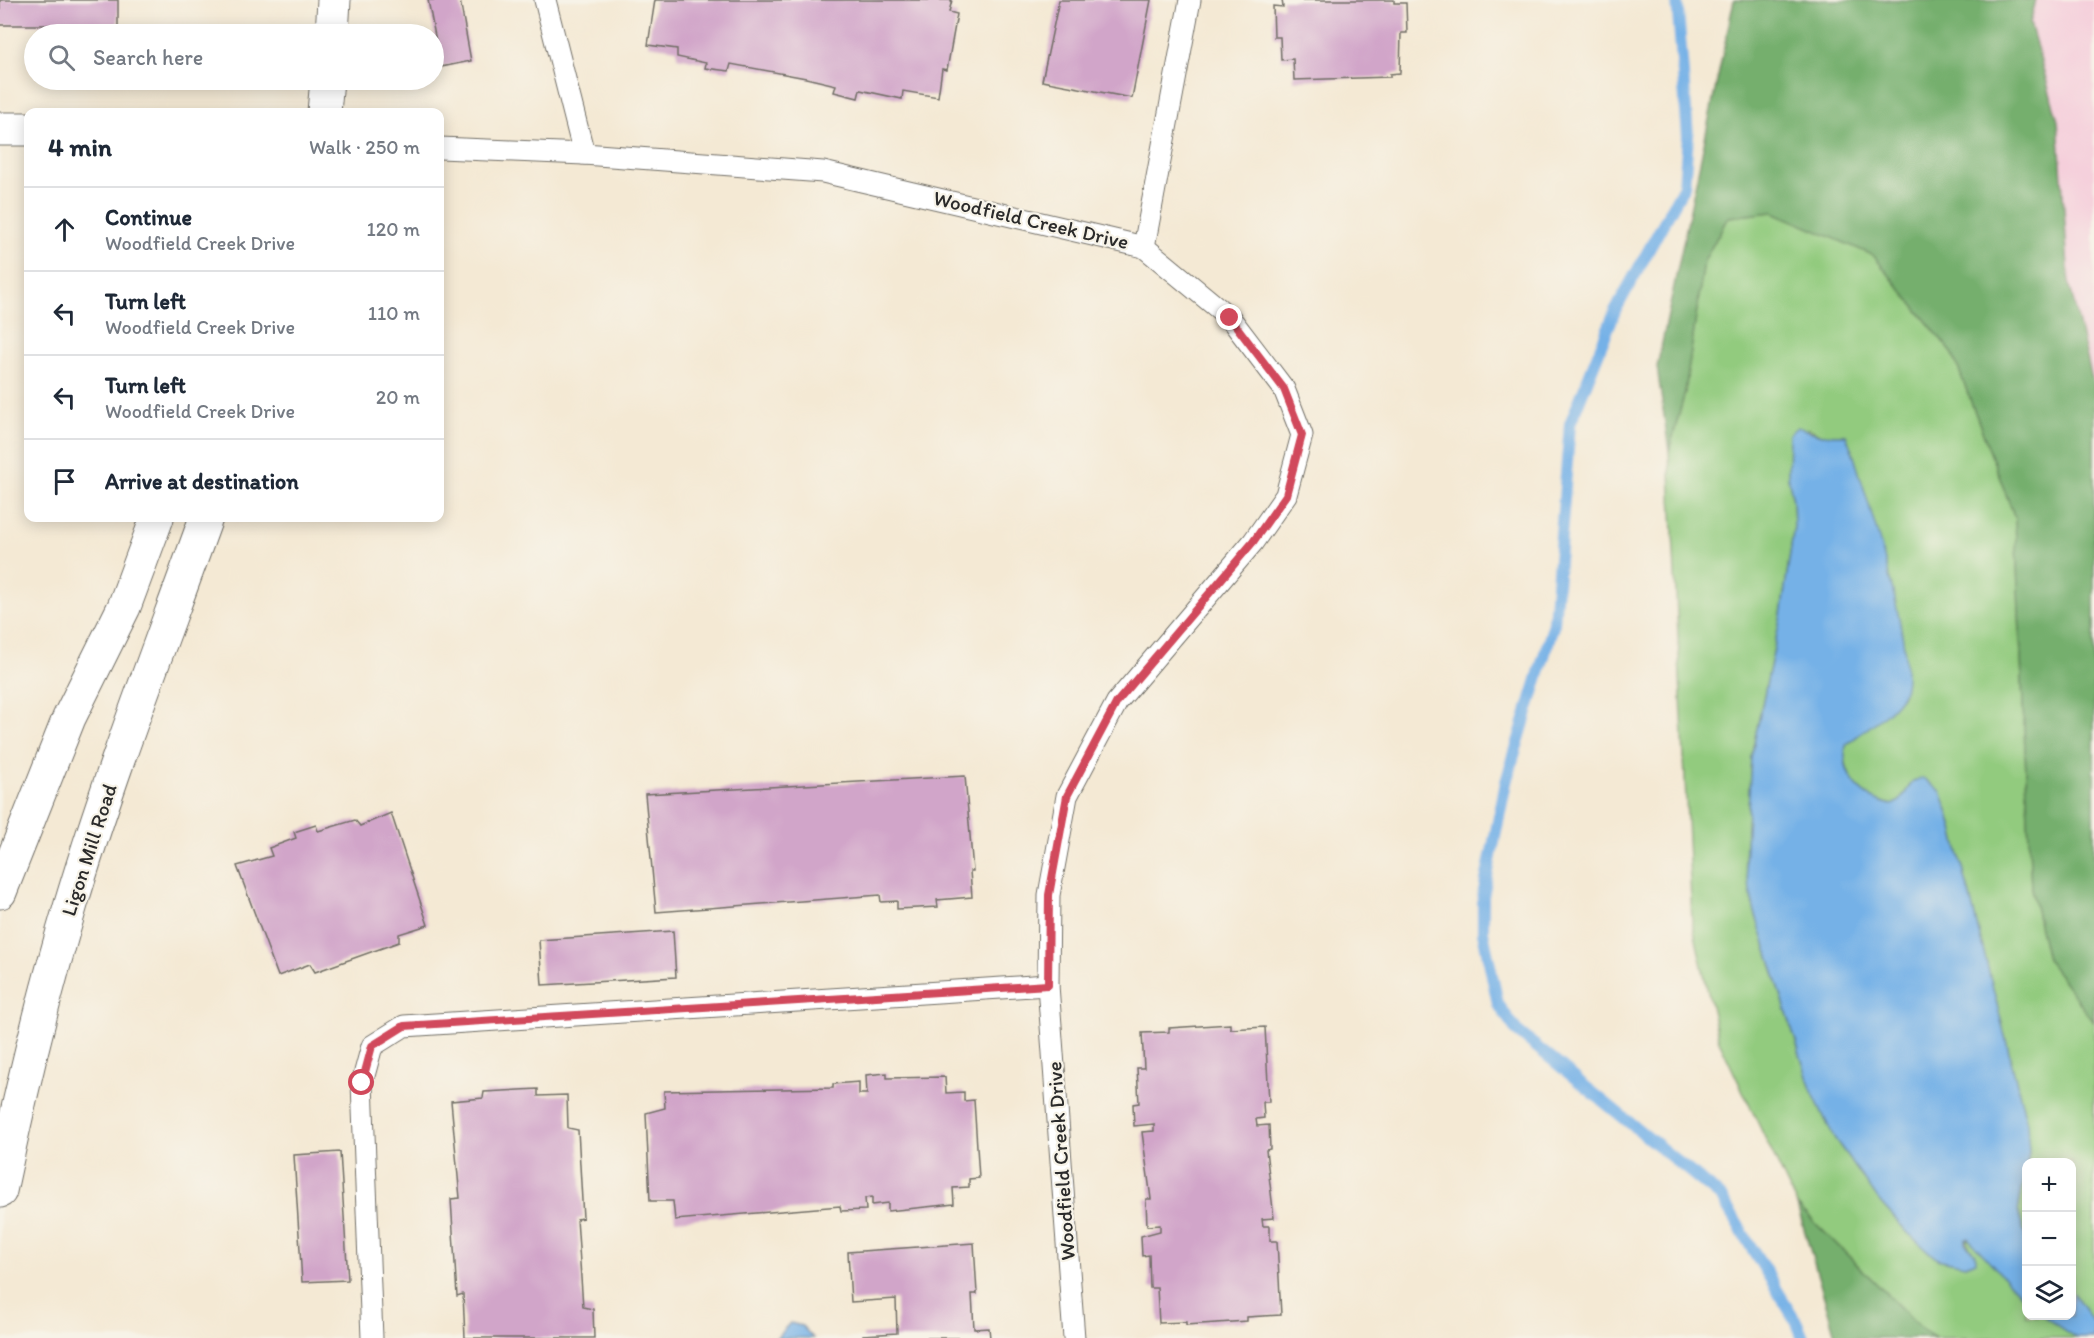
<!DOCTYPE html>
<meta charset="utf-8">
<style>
:root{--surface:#fff;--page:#f2f2f3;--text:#1f2937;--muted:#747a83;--line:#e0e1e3}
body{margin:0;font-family:Itim,sans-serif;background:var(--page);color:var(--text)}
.controls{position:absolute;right:18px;bottom:18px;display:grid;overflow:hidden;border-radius:12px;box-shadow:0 3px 15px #0003}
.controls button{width:54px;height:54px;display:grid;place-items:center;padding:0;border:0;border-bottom:2px solid var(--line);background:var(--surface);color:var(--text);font:30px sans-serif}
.stop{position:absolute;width:18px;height:18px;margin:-14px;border:4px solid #d1495b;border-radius:50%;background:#fff}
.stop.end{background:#d1495b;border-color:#fff;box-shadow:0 2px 6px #0008}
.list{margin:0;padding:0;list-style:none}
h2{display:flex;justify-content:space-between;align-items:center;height:78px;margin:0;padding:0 24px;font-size:26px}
h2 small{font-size:20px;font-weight:400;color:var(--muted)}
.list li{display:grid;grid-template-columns:39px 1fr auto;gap:18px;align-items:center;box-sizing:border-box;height:84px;padding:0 24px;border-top:2px solid var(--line)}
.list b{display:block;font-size:22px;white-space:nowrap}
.list p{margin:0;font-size:20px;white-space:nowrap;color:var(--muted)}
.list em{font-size:20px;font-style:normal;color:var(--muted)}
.icon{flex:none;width:33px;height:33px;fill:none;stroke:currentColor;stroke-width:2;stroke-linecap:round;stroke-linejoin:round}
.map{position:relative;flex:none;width:2094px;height:1338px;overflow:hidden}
.search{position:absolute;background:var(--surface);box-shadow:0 3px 15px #0003;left:24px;top:24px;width:420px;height:66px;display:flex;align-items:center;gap:15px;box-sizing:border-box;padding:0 21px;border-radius:33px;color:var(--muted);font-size:22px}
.panel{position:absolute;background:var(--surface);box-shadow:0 3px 15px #0003;left:24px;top:108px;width:420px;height:414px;border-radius:12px}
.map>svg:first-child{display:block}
</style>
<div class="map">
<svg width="2094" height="1338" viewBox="0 0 2094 1338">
<rect width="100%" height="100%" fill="#f7f3e8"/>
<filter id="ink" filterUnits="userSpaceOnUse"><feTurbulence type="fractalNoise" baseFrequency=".0167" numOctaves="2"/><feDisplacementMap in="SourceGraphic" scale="12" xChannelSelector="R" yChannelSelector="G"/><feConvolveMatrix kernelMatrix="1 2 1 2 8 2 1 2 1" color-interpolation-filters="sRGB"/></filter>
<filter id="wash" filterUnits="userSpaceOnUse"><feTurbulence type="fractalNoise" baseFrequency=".008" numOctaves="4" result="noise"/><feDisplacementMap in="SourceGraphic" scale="24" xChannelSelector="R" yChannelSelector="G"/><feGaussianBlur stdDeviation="1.35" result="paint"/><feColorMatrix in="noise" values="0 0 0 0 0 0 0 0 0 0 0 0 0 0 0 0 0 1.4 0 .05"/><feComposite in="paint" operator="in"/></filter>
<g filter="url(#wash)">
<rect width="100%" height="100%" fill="#f4e9d4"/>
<polygon fill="#f5cfdb" points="2036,0 2094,0 2094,387 2069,282 2058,121 2030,23"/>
<g fill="#92cb7e" stroke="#5e7b54" stroke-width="1.5">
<path d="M1773,212L1873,255L1953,354L2015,518L2031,888L2047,959L2094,1022V1323L2072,1292V1162H2027L2029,1153L2027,1124L1949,813L1941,793L1913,781L1900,801L1892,805C1861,798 1841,777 1846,745L1882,716L1903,695L1846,435H1821L1808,428L1788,477L1793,500L1794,526L1781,615L1751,757L1745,863L1754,909L1811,1089L1833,1136L1880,1202L1908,1233L1937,1259L1965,1265L1976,1257L1965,1239L1973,1241L2026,1301V1316H2043L2076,1338H1935L1924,1331L1797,1205L1719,1041L1692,922L1669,451L1685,392L1704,261L1728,217Z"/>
<polygon points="2026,1164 2026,1239 2018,1211"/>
</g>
<g fill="#75af6d" stroke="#506d4c" stroke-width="1.5">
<polygon points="1734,0 2036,0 2030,23 2058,121 2069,282 2094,387 2094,1022 2047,959 2031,888 2015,518 1953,354 1873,255 1773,212 1728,217 1704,261 1685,392 1669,451 1657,367"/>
<polygon points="1797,1205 1924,1331 1935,1338 1836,1338"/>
</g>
<g fill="#74b1e7" stroke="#506e89" stroke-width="1.5">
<path d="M1797,427L1821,435H1846L1854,456C1866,497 1923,666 1901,697C1888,716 1864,730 1846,745C1840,776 1861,798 1892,805L1900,801L1913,781L1923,778L1941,792L1949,813L2027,1124L2029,1153L2018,1211L2026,1239V1301L1968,1238L1965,1239V1243L1975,1253L1976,1261L1965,1265L1937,1259L1908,1233L1880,1202L1833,1136L1811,1089L1754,909L1745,863L1751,757L1781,615L1794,526L1793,500L1788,477L1789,434Z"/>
<polygon points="2072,1292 2094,1323 2094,1338 2076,1338 2043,1316 2072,1316"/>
<polygon points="790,1323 802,1326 813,1338 776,1338"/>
</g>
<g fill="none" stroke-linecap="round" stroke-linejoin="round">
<polyline stroke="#74b1e7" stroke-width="12" points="1677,0 1688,136 1684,186 1615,311 1570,424 1554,623 1506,782 1483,896 1483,932 1498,1004 1517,1031 1721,1197 1797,1323 1803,1338"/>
</g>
<g id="blocks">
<g fill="#d1a5c9">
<polygon points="0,0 118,0 118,34 59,34 59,25 0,25"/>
<polygon points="428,0 460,0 471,61 441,67"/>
<polygon points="655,0 952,0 949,12 957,14 947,70 942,69 938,97 903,91 902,99 860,90 858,98 834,92 836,85 806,78 731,64 729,71 705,68 706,63 677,57 677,49 648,45"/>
<polygon points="1059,0 1151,0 1132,98 1042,81"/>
<polygon points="1282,0 1394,0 1394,3 1406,3 1407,33 1401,33 1400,73 1390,74 1390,77 1294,80 1293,59 1281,60 1280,37 1274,37 1273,6 1283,7"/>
<polygon points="965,776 973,871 970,871 972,897 937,900 938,907 897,909 897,901 881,902 880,895 656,912 645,794"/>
<polygon points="391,813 428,925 399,934 399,942 315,972 310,964 278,976 237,866 272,856 269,848 296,838 294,832 316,825 318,831 355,820 360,826"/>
<polygon points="673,931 676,977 542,985 539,940"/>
<polygon points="1230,1024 1230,1029 1265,1027 1269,1102 1263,1102 1264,1118 1256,1119 1257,1126 1269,1125 1270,1149 1266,1150 1274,1218 1262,1219 1263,1226 1270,1226 1270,1241 1277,1241 1281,1315 1247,1317 1247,1321 1186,1325 1186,1322 1159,1323 1157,1288 1150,1288 1149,1255 1142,1256 1141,1236 1160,1231 1160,1225 1147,1226 1146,1199 1151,1199 1142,1132 1154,1131 1154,1124 1134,1126 1133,1104 1139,1103 1137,1068 1144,1068 1142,1033 1169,1032 1169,1028"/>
<polygon points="887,1073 887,1078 945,1077 946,1093 964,1092 964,1101 974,1100 979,1178 969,1179 969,1187 953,1188 954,1204 888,1211 888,1203 872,1205 872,1197 865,1198 866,1210 841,1211 840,1206 675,1220 673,1201 650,1201 646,1113 665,1108 664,1091 833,1088 833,1084 859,1082 859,1094 867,1094 866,1075"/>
<polygon points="538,1089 538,1096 567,1095 568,1128 578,1130 583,1218 577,1219 583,1307 593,1309 594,1338 465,1338 463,1294 457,1296 451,1199 460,1198 451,1101 483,1098 484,1092"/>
<polygon points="340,1152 348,1280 302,1282 294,1155"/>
<polygon points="974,1243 977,1294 972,1294 974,1329 989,1328 990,1338 863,1338 863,1335 897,1333 896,1299 851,1302 848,1252"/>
</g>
</g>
</g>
<g filter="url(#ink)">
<use href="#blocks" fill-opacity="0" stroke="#716e66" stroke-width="1.5"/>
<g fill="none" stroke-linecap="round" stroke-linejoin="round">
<defs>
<g id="lane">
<polyline points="545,0 584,154"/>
<polyline points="440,148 584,154 823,172 1144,247 1230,318 1284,389 1302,435 1286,495 1253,542 1117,702 1067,796 1049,895 1048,985 1074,1338"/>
<polyline points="1144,247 1190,0"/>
<polyline points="372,1338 362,1083 372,1046 404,1026 1048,985"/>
</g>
<polyline id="street" points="0,129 28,129"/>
<g id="secondary">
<polyline points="332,34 334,0"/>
<polyline points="324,112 327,80"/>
<polyline points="0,892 69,718 124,607 157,518"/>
<path d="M0,1191C20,1095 43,998 71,904C110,773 160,646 206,518"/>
</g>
</defs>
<use href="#lane" stroke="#716e66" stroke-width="23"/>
<use href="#street" stroke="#716e66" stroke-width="35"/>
<use href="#secondary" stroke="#716e66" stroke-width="35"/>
<use href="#lane" stroke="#fff" stroke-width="21"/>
<use href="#street" stroke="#fff" stroke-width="33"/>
<use href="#secondary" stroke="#fff" stroke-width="33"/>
</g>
</g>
<g fill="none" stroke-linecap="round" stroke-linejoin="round" filter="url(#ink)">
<polyline stroke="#d1495b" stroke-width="8" points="362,1083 372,1046 404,1026 1048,985 1049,895 1067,796 1117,702 1253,542 1286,495 1302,435 1284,389 1230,318"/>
</g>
<g text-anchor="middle" stroke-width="4.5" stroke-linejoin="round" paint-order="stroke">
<g font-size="21" fill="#2b2b2b" stroke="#f7f3e8">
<text transform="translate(1031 220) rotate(13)" y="7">Woodfield Creek Drive</text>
<text transform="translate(89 850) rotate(-72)" y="7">Ligon Mill Road</text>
<text transform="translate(1061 1161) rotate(-94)" y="7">Woodfield Creek Drive</text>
</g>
</g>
</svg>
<div class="controls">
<button>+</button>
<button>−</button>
<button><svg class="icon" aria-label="layers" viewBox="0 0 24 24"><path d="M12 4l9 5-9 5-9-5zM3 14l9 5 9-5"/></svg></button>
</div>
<div class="stop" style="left:362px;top:1083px"></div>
<div class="stop end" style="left:1230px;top:318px"></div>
<div class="search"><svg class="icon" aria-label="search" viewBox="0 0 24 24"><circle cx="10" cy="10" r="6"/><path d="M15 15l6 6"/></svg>Search here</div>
<section class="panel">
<h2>4 min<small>Walk · 250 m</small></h2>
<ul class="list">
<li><svg class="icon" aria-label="ahead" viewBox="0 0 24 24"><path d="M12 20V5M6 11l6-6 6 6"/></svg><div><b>Continue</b><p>Woodfield Creek Drive</p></div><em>120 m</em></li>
<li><svg class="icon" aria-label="left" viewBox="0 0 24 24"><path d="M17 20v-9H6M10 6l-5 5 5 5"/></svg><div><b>Turn left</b><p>Woodfield Creek Drive</p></div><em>110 m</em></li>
<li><svg class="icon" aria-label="left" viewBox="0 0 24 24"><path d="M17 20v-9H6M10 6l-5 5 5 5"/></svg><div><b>Turn left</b><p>Woodfield Creek Drive</p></div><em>20 m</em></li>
<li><svg class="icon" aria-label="arrive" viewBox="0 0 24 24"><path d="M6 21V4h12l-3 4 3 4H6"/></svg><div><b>Arrive at destination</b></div></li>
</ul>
</section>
</div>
